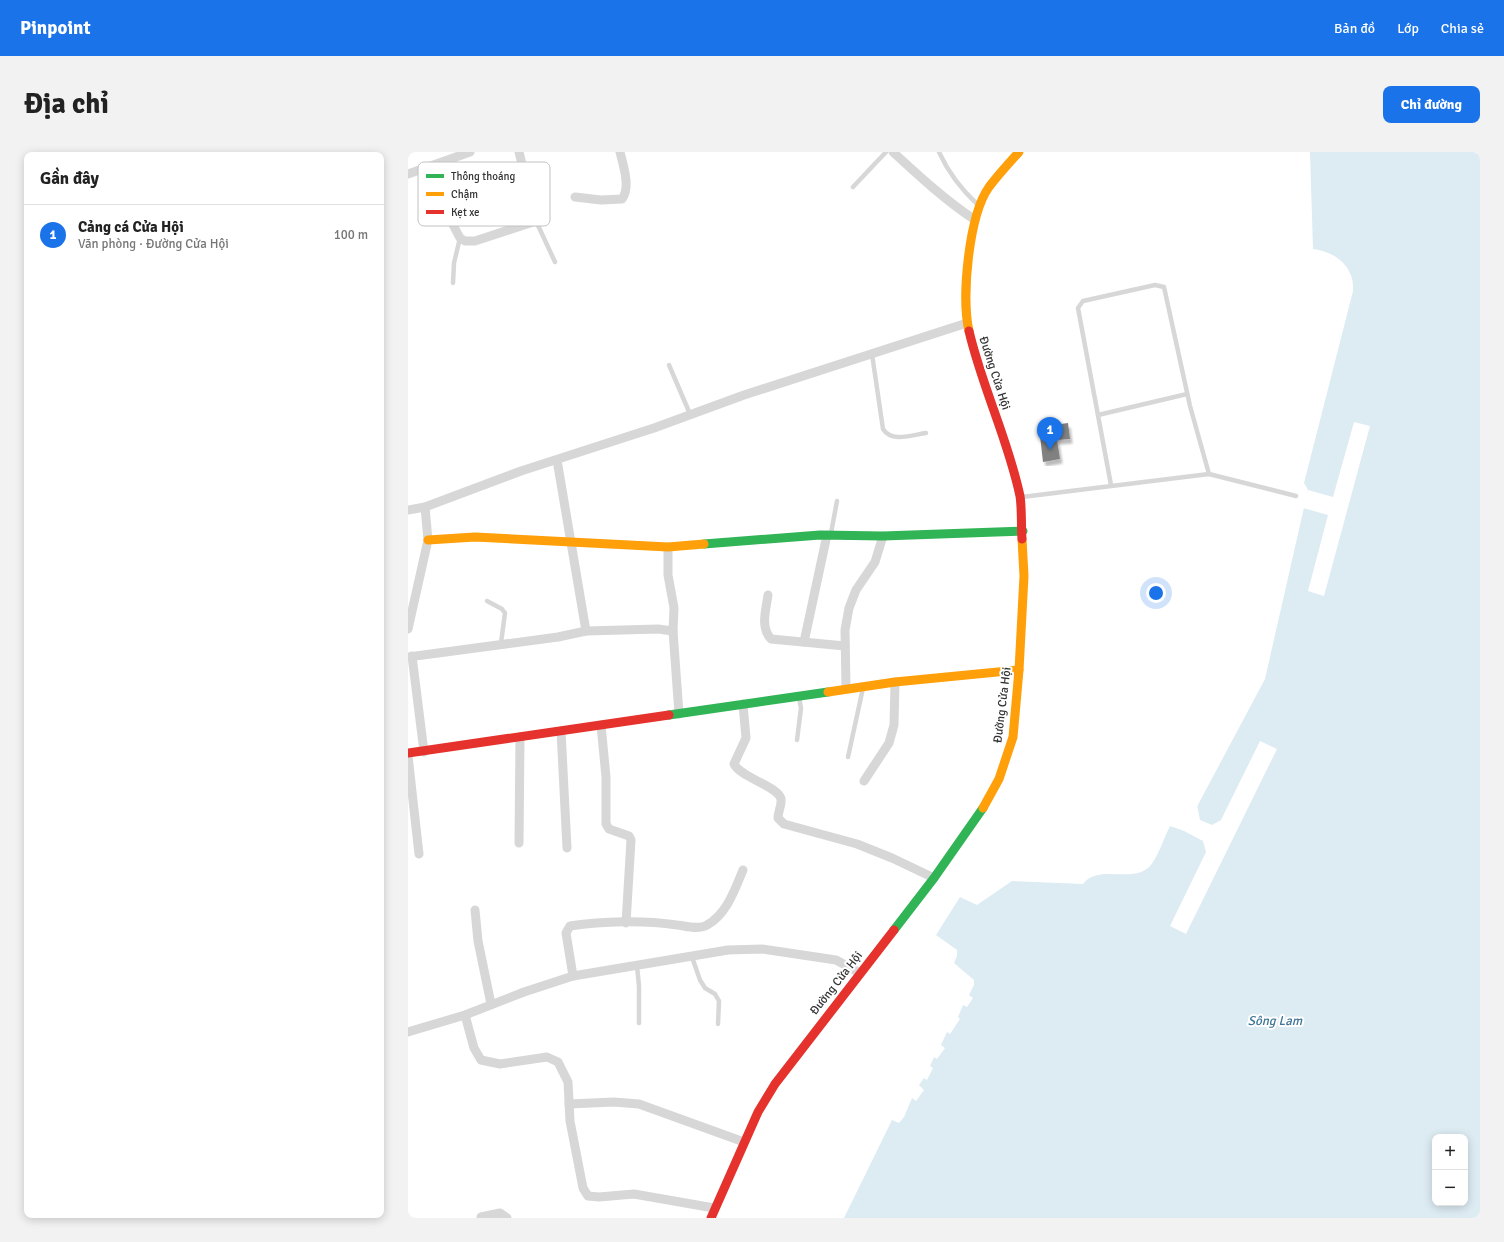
<!DOCTYPE html>
<html lang="vi">
<meta charset="utf-8">
<style>
:root{--surface:#fff;--page:#f2f2f2;--text:#222;--muted:#767676;--line:#e0e0e0;--accent:#1a73e8}
body{margin:0;font-family:Signika,sans-serif;background:var(--page);color:var(--text)}
.controls{position:absolute;right:12px;bottom:12px;display:grid;overflow:hidden;border-radius:8px;box-shadow:0 2px 10px #0003}
.controls button{width:36px;height:36px;display:grid;place-items:center;padding:0;border:0;border-bottom:1px solid var(--line);background:var(--surface);color:var(--text);font:20px sans-serif}
.you{position:absolute;left:748px;top:441px;width:14px;height:14px;margin:-10px;border:3px solid #fff;border-radius:50%;background:#1a73e8;box-shadow:0 0 0 6px #1a73e833}
.badge{display:grid;place-items:center;width:26px;height:26px;border-radius:50%;background:var(--accent);color:#fff;font-size:13px;font-weight:700}
.pin{position:absolute;translate:-50% -33px;filter:drop-shadow(0 1px 2px #0008)}
.pin::after{content:'';position:absolute;top:21px;width:14px;height:12px;background:inherit;clip-path:polygon(0 0,100% 0,50% 100%)}
.list{margin:0;padding:0;list-style:none}
h2{display:flex;justify-content:space-between;align-items:center;height:52px;margin:0;padding:0 16px;font-size:17px}
h2 small{font-size:13px;font-weight:400;color:var(--muted)}
.list li{display:grid;grid-template-columns:26px 1fr auto;gap:12px;align-items:center;box-sizing:border-box;height:60px;padding:0 16px;border-top:1px solid var(--line)}
.list b{display:block;font-size:15px;white-space:nowrap}
.list p{margin:0;font-size:13px;white-space:nowrap;color:var(--muted)}
.list em{font-size:13px;font-style:normal;color:var(--muted)}
.map{position:relative;flex:none;width:1072px;height:1066px;overflow:hidden;border-radius:8px}
header{display:flex;align-items:center;gap:24px;box-sizing:border-box;height:56px;padding:0 20px;background:var(--accent);color:#fff}
header strong{font-size:19px}
nav{display:flex;gap:22px;margin-inline-start:auto;font-size:14px}
.intro{display:flex;align-items:center;justify-content:space-between;box-sizing:border-box;height:96px;padding:0 24px}
h1{margin:0;font-size:28px}
.button{padding:10px 18px;border-radius:8px;background:var(--accent);color:#fff;font-size:14px;font-weight:700}
main{display:flex;gap:24px;padding:0 24px}
aside{flex:1;background:var(--surface);border-radius:8px;box-shadow:0 2px 10px #0003}
.map>svg:first-child{display:block}
</style>
<header>
<strong>Pinpoint</strong>
<nav><a>Bản đồ</a><a>Lớp</a><a>Chia sẻ</a></nav>
</header>
<div class="intro"><h1>Địa chỉ</h1><a class="button">Chỉ đường</a></div>
<main>
<aside>
<h2>Gần đây<small></small></h2>
<ul class="list">
<li><span class="badge">1</span><div><b>Cảng cá Cửa Hội</b><p>Văn phòng · Đường Cửa Hội</p></div><em>100 m</em></li>
</ul>
</aside>
<div class="map">
<svg width="1072" height="1066" viewBox="0 0 1072 1066">
<defs>
<filter id="shadow"><feDropShadow dx="2.5" dy="4.5" stdDeviation="1" flood-color="#0004"/></filter>
</defs>
<rect width="100%" height="100%" fill="#fff"/>
<path fill="#ddebf3" fill-rule="evenodd" d="M902,0H1072V1066H436L484,968L491,971L496,965L504,946L508,949L516,938L511,933L516,926L519,928L525,916L522,914L526,905L529,907L537,896L533,893L539,880L542,882L552,867L550,865L555,853L559,855L565,846L561,843L566,833V828L546,811L549,804V798L528,783L552,745L569,753L604,729L675,732C691,711 726,733 743,713C751,702 756,686 762,674L776,679L857,527L900,338L896,331L945,139C947,115 928,100 905,97ZM1027,985H1057V1051H1027Z"/>
<g fill="#fff">
<polygon points="946,270 962,274 916,444 900,439 920,363 895,356 900,338 925,345"/>
<polygon points="852,589 869,597 778,782 762,774 798,700 795,689 776,679 789,653 792,668 804,673 813,668"/>
</g>
<polygon fill="#818181" filter="url(#shadow)" points="660,271 662,287 649,288 652,307 635,310 631,275"/>
<g fill="none" stroke-linecap="round" stroke-linejoin="round">
<g stroke="#d7d7d7" stroke-width="4.5">
<path d="M531,0C540,20 554,38 570,53"/>
<polyline points="445,35 478,0"/>
<polyline points="128,69 147,110"/>
<polyline points="45,131 46,111 52,86"/>
<path d="M464,202L475,277C484,291 504,283 518,281"/>
<polyline points="261,213 282,262"/>
<polyline points="690,263 779,242"/>
<polyline points="703,333 670,156 675,149 747,133 756,135 782,254 801,322"/>
<polyline points="614,345 801,322 888,344"/>
<polyline points="423,381 429,349"/>
<polyline points="79,449 94,457 97,461 93,491"/>
<polyline points="389,588 393,556 391,545"/>
<polyline points="440,605 455,536"/>
<polyline points="284,805 292,828 297,836 307,842 311,849 310,872"/>
<polyline points="229,814 231,834 231,871"/>
</g>
<g stroke="#d7d7d7" stroke-width="9">
<path d="M485,0C511,24 537,48 567,68"/>
<polyline points="15,16 52,86 57,89 67,89 128,69 111,0"/>
<polyline points="0,22 62,0"/>
<path d="M167,45L193,48L214,47C223,35 215,13 212,0"/>
<polyline points="149,308 178,479"/>
<polyline points="0,358 17,355 113,319 246,276 336,243 559,171"/>
<polyline points="260,395 260,423 266,456 265,479 271,562"/>
<path d="M360,443C358,458 352,475 363,487L437,494"/>
<polyline points="0,477 20,388 17,355"/>
<polyline points="396,490 419,383"/>
<polyline points="4,504 16,600"/>
<polyline points="0,505 150,485 178,479 250,477 265,479"/>
<polyline points="438,537 437,478 441,456 448,438 467,410 475,384"/>
<path d="M335,552L338,586L326,612C333,626 370,634 373,647C374,653 370,659 370,666L376,672L449,692L484,706L526,726"/>
<polyline points="193,573 198,625 198,672 201,677 221,684 223,688 218,771"/>
<polyline points="153,579 159,696"/>
<polyline points="0,604 11,702"/>
<polyline points="456,629 481,591 486,573 487,530"/>
<polyline points="111,691 112,585"/>
<polyline points="67,758 70,789 83,852"/>
<path d="M165,824L158,781L162,774C195,769 236,768 269,773C278,774 291,778 299,773C319,762 327,737 335,718"/>
<polyline points="57,863 66,896 73,908 92,912 139,905 150,910 160,930 162,969 175,1036 180,1044 191,1045 226,1042 306,1056"/>
<polyline points="0,880 57,863 116,840 165,824 320,798 354,797 428,808 452,821"/>
<polyline points="161,952 206,950 231,952 336,990"/>
<polyline points="73,1065 92,1061 99,1066"/>
</g>
<g stroke="#30b455" stroke-width="9">
<polyline points="296,392 412,383 475,384 615,379"/>
<polyline points="261,563 420,540"/>
<polyline points="486,778 526,726 575,656"/>
</g>
<g stroke="#ff9f0a" stroke-width="9">
<path d="M561,179C553,145 561,63 581,35C590,23 601,11 611,0"/>
<polyline points="20,388 67,385 260,395 296,392"/>
<polyline points="420,540 487,530 611,518"/>
<polyline points="575,656 591,627 605,585 611,518 616,424 614,387"/>
</g>
<g stroke="#e5322d" stroke-width="9">
<path d="M561,179C574,235 600,287 612,344C614,357 613,373 614,387"/>
<polyline points="0,601 261,563"/>
<polyline points="303,1066 350,960 367,932 486,778"/>
</g>
</g>
<g text-anchor="middle" stroke-width="4" stroke-linejoin="round" paint-order="stroke">
<g font-size="12" fill="#333" stroke="#fff">
<text transform="translate(587 221) rotate(72)" y="4">Đường Cửa Hội</text>
<text transform="translate(594 553) rotate(-83)" y="4">Đường Cửa Hội</text>
<text transform="translate(428 831) rotate(-52)" y="4">Đường Cửa Hội</text>
</g>
<g font-size="13" font-style="italic" fill="#3f7597" stroke="#fff">
<text x="867" y="873">Sông Lam</text>
</g>
</g>
<rect x="10" y="10" width="132" height="64" rx="6" fill="#fff" stroke="#c2c2c2" stroke-width="1"/>
<rect x="18" y="22" width="18" height="4" fill="#30b455"/>
<rect x="18" y="40" width="18" height="4" fill="#ff9f0a"/>
<rect x="18" y="58" width="18" height="4" fill="#e5322d"/>
<g font-size="11" fill="#333">
<text x="43" y="28">Thông thoáng</text>
<text x="43" y="46">Chậm</text>
<text x="43" y="64">Kẹt xe</text>
</g>
</svg>
<div class="controls">
<button>+</button>
<button>−</button>
</div>
<div class="you"></div>
<div class="pin badge" style="left:642px;top:298px">1</div>
</div>
</main>
